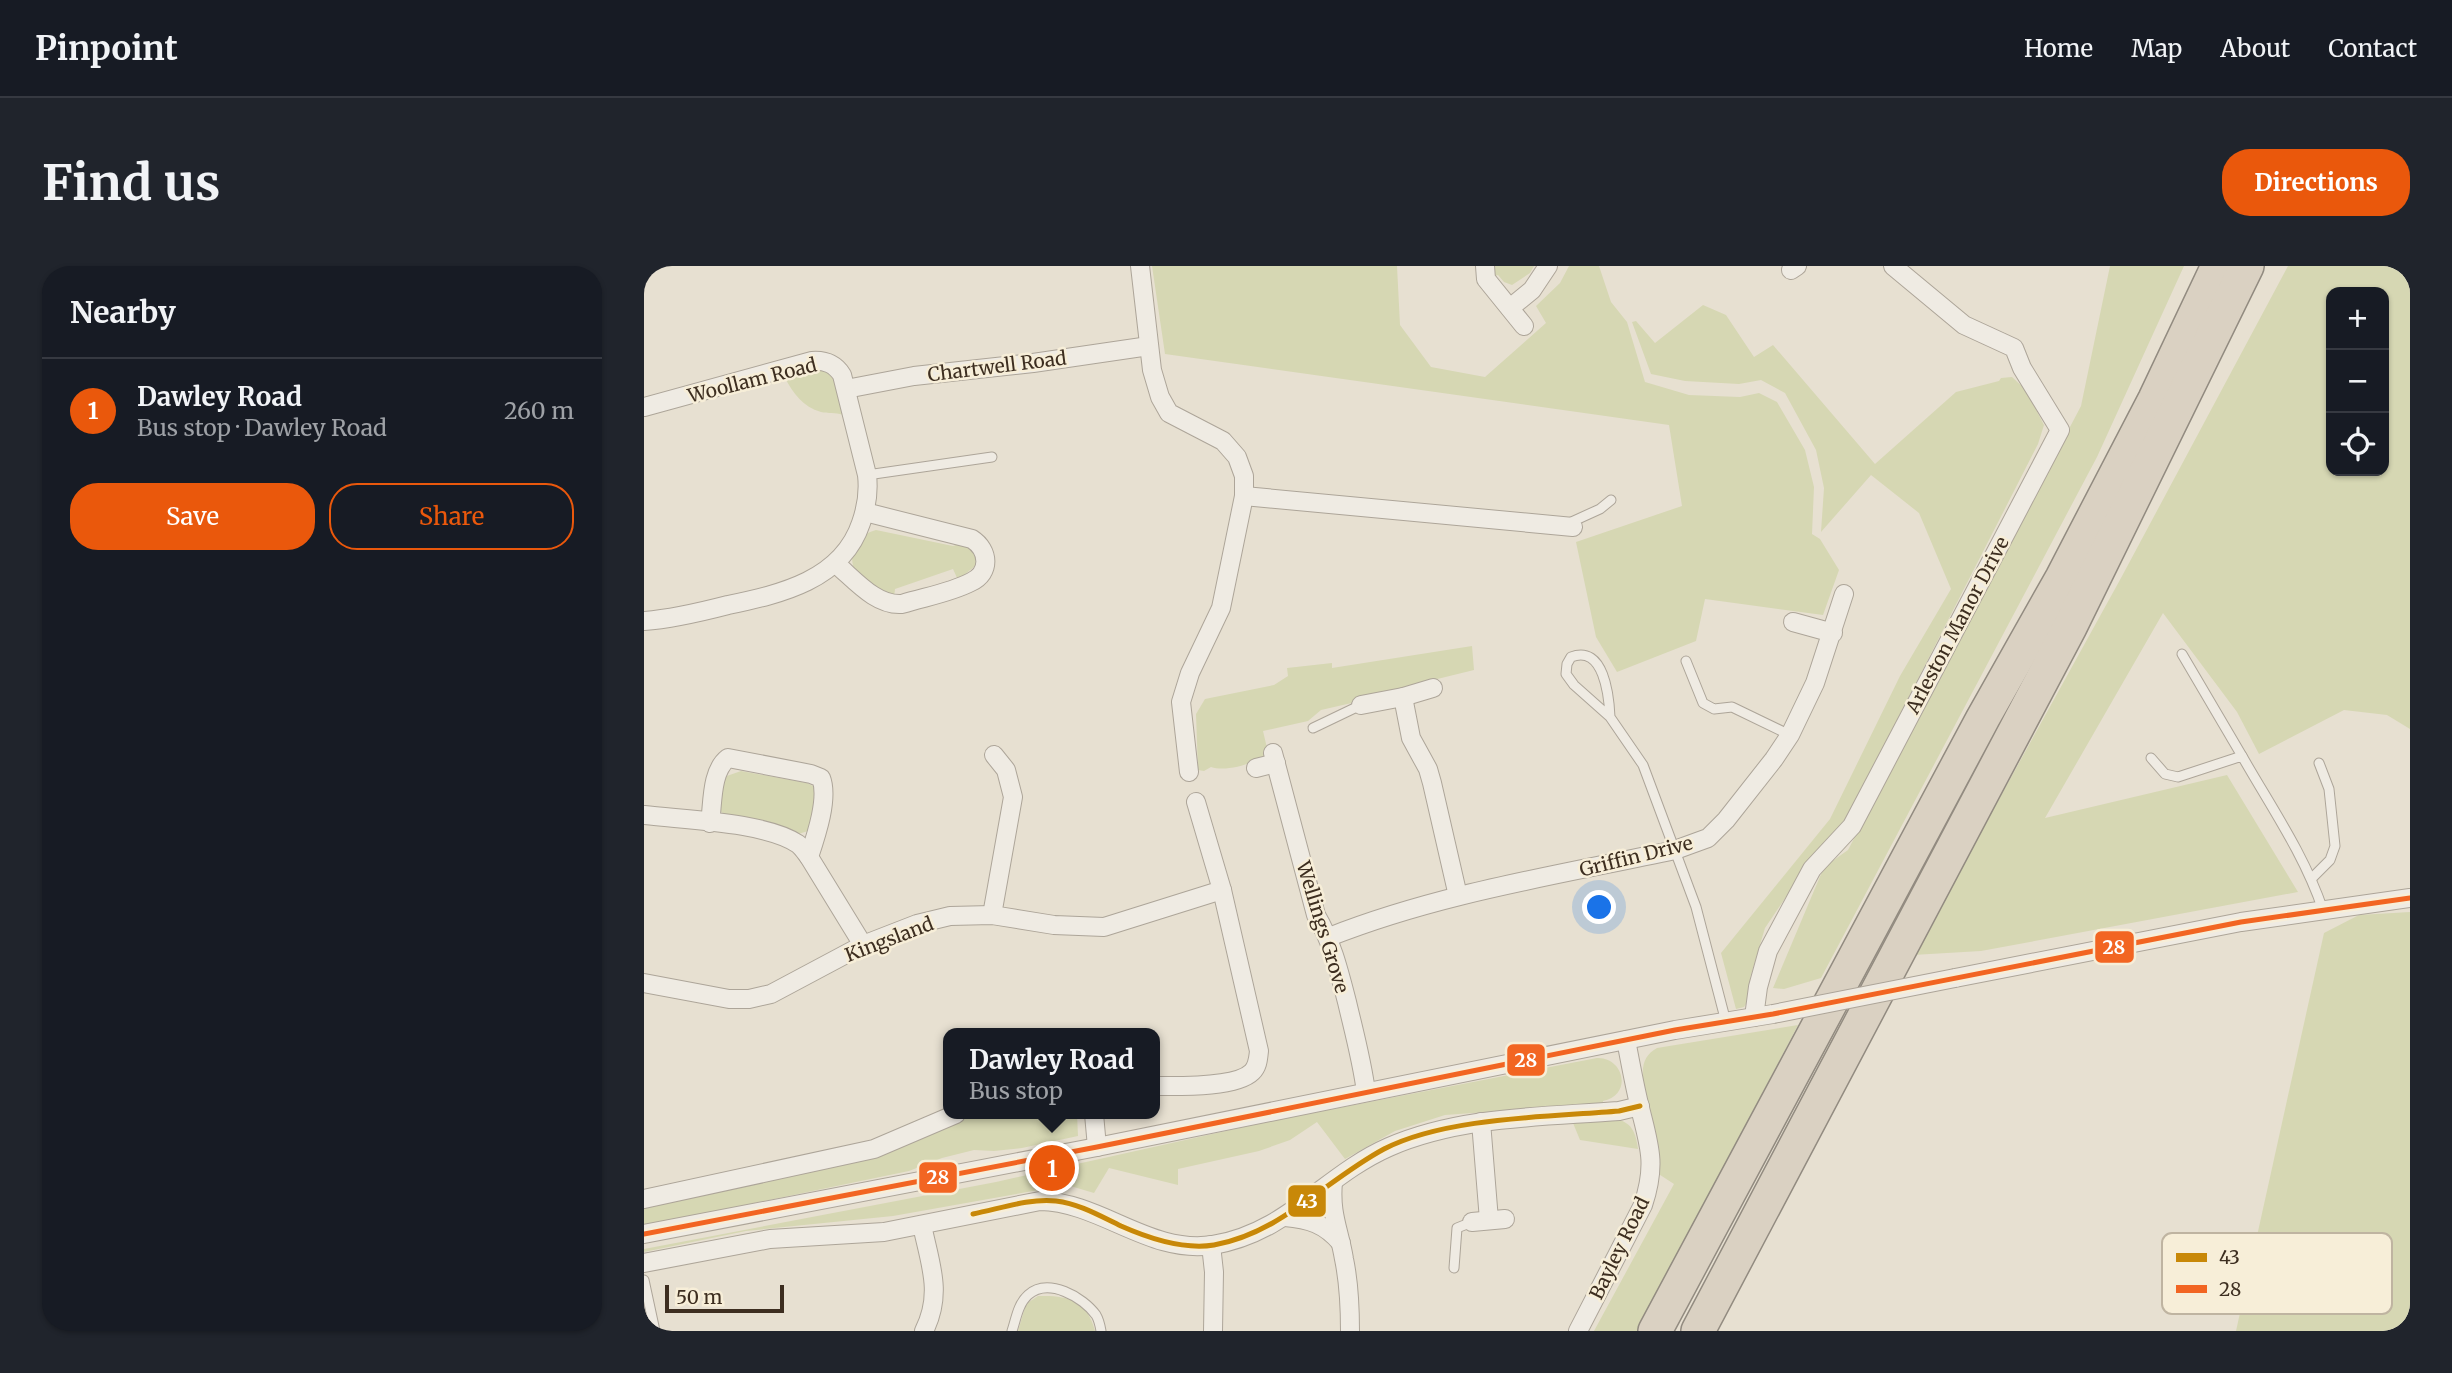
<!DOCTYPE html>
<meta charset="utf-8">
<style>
:root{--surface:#171b24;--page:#20242c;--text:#f1f3f6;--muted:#9ea1a6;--line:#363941;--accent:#ea580c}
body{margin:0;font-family:Merriweather,serif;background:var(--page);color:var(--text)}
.controls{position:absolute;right:21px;top:21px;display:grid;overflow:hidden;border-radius:14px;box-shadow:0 2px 5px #0004}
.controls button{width:63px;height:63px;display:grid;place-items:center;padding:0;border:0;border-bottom:2px solid var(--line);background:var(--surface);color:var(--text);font:35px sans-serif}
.scale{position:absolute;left:21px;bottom:18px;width:119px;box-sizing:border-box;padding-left:7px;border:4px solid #3d2e20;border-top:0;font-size:19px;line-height:24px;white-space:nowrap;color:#3d2e20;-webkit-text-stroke:5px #f7eed8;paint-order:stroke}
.you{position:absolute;left:956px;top:642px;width:24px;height:24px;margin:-18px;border:5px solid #fff;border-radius:50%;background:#1a73e8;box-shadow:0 0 0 10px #1a73e833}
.badge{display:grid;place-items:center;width:46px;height:46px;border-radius:50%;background:var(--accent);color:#fff;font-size:23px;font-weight:700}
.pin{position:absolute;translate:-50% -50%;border:4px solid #fff;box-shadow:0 2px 7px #0006}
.popup{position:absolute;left:299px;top:762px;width:217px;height:91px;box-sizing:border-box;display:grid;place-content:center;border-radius:14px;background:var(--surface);filter:drop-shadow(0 2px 5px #0005);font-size:23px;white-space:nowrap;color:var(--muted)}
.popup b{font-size:26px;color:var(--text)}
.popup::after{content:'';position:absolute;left:50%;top:100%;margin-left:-14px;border:14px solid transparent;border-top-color:var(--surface)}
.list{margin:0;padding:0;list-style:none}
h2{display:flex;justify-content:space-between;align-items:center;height:91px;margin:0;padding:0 28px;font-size:30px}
h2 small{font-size:23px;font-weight:400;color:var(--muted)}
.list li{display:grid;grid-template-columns:46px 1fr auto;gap:21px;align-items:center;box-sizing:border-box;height:105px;padding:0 28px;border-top:2px solid var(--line)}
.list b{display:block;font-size:26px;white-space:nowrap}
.list p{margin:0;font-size:23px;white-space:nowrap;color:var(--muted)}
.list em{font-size:23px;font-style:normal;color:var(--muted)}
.actions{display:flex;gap:14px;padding:21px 28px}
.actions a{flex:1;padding:16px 0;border:2px solid var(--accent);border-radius:28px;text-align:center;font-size:24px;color:var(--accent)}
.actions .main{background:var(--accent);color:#fff}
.icon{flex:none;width:38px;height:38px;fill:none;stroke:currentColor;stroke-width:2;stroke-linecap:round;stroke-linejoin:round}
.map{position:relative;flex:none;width:1766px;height:1065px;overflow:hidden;border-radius:28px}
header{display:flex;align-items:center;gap:42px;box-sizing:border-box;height:98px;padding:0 35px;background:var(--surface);border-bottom:2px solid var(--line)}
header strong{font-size:33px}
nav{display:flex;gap:38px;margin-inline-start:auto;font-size:24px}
.intro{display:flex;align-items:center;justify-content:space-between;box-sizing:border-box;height:168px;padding:0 42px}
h1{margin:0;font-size:49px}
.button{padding:18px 32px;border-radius:28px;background:var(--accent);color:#fff;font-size:24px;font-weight:700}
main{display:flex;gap:42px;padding:0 42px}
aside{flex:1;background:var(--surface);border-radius:28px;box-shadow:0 2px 5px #0004}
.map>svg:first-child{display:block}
</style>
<header>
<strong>Pinpoint</strong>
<nav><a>Home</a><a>Map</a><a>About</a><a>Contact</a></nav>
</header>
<div class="intro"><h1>Find us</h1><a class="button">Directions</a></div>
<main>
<aside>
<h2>Nearby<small></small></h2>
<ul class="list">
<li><span class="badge">1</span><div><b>Dawley Road</b><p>Bus stop · Dawley Road</p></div><em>260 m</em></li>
</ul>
<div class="actions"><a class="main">Save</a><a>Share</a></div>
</aside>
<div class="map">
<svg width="1766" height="1065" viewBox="0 0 1766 1065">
<rect width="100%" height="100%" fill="#e7e0d1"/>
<g fill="#d6d7b3" fill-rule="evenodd">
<polygon points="508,0 753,0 756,59 787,101 841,111 902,57 892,40 916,17 925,0 955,0 967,36 983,56 1001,116 1045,129 1096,131 1115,127 1133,136 1161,184 1170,221 1168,268 1176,273 1195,304 1179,349 1061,333 1052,375 973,406 952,371 932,276 1038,240 1025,159 521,88"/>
<polygon points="849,0 890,0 886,7 868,19 860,16 854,9 851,10"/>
<polygon points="1466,0 1540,0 1453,191 1177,712 1140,723 1129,722 1180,601 1204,584 1437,140"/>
<path d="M1644,0H1766V463L1743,449L1700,444L1615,488L1593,446L1519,347L1401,552L1583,509L1654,626L1337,685L1269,689L1477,312ZM1687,26H1740V205H1687Z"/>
<polygon points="1059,39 1082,49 1110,91 1129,79 1231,198 1312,126 1355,115 1357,112 1368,111 1382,124 1400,159 1394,178 1203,552 1163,600 1121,662 1106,712 1107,730 1100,741 1092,743 1077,687 1186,553 1256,410 1307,323 1275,247 1227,209 1177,266 1180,222 1172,184 1141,127 1117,114 1095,118 1041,115 1007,108 988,56 992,55 1011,77"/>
<path d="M175,102C195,107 195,131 199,149C191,146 184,148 177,146C159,141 149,127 141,112Z"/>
<path d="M232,264L309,280L318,277L333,289L331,300L314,314L309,303L251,323L250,332C231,321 197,308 212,281C217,271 221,267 232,264Z"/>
<path d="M828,380L830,404L712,433V436L677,444L664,455L619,465L623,482L621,490C608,498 582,506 567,501L560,505L554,504L552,448L561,433L630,419L644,410L643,402L688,397V402Z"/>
<path d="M97,505L163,517L169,520L172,526L169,559L164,565L151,569C139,564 127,556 115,554C81,547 63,556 80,511Z"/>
<polygon points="1766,646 1766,1065 1592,1065 1680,667 1715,649"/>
<path d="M1154,759L994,1065H950L1030,918L1010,905L996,811L999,810C998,797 1002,788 1013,782Z"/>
<path d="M953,792C980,791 989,829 959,835V838L801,849L751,865L701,893L673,856L646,874L615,885L534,903V919L465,902L450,927L423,919L249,950L102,965L0,986V983L352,916L627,855Z"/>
<polygon points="335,848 433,848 434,870 378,882 350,885 330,884 298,892 265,905 0,960 0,936"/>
<path d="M976,854C990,859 992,870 994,883L936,874L929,857Z"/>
<path d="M394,1030C423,1029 443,1034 451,1065H374L382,1038Z"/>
</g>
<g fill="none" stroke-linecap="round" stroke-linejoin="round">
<defs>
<g id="service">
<polyline points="223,209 348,191"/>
<polyline points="923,258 956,243 967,234"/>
<polyline points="1538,388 1598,490"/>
<polyline points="1042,395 1059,437 1070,443 1088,441 1146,469"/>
<path d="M966,451C965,430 960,378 927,391L923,398L922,408L930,419L966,451L999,499L1052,641L1082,756"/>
<polyline points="669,462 717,439"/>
<path d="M1507,492L1521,508L1534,511L1598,490C1627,541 1660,588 1679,644"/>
<polyline points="1668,612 1686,594 1691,580 1685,523 1675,497"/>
<polyline points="810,1002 813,962 828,956"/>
<polyline points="0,1014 11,1065"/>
<path d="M368,1065C372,1053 374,1038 384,1029C404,1011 439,1031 452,1049C455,1054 456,1059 457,1065"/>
</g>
<g id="minor">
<polyline points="496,0 508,104 516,131 525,147 579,175 593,191 600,210 600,230 577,342 546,407 537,436 545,506"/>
<polyline points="841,0 842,13 880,60"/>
<polyline points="1147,4 1153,0"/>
<polyline points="866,42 888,24 904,0"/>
<polyline points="202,123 270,110 389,97 505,80"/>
<path d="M0,141L168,95C182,94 191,98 198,109L223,209C225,226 223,240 217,257C198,314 137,328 84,339C57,346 28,353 0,355"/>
<polyline points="600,230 929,261"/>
<path d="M192,298C211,314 232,340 258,338C280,331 306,327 327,316C347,307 345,284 328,273L221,246"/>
<polyline points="1149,356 1189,367"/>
<polyline points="759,431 767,472 784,503 788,517 814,630"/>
<polyline points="717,439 759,431 789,422"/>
<path d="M629,487L672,649C688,676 695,705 703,736C710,766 718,795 722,826"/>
<polyline points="612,502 632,497"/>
<path d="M0,549C40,554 122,556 154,578C158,581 162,587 165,591L219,679"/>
<path d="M66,557C69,536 67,505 84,492L167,508L177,512C185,532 172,570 165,591"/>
<polyline points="348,649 369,531 362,504 350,489"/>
<path d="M685,671C796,627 915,609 1031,584L1064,572L1082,554L1130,493L1146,469L1171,417L1200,328"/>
<polyline points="1311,712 1597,656 1766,632"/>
<polyline points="0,717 85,733 105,733 127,728 219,679 273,658 306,650 348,649 410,659 460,661 578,624"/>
<polyline points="1110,751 1114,721 1124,685 1168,603 1208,560 1416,164 1378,102 1370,82 1320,59 1249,0"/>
<path d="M511,820C533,820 592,822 608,806C614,800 614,793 615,785L578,624L552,536"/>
<polyline points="450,848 453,881"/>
<polyline points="837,856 845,954"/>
<path d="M689,916C686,948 695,963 700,993C705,1017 706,1041 706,1065"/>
<polyline points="0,933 230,883 312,848"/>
<path d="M641,951C665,953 681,958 697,977"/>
<polyline points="828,956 861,953"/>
<path d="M278,959C286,998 299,1027 280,1065"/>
<polyline points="0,968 453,881 1031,764 1129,748"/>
<polyline points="567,979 570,1006 569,1065"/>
<path d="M0,997L126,973L240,966L396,935C457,936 506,989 569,979C643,967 681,909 745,881C816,850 899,851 975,845L996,840"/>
<path d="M934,1065L999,939C1013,897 1005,879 995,838C990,817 986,795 982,774"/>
</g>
<g id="motorway">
<polyline points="1011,1065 1339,452 1418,312 1511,133 1574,0"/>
<polyline points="1054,1065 1426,361 1603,0"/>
</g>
</defs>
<use href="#service" stroke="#ada599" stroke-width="11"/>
<use href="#minor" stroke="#ada599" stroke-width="20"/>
<use href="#motorway" stroke="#928b80" stroke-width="36"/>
<use href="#service" stroke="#efebe3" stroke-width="9"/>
<use href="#minor" stroke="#efebe3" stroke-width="18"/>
<use href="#motorway" stroke="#dad1c2" stroke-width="33"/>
<defs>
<polyline id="minor-bridge" points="1129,748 1311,712"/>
</defs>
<use href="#minor-bridge" stroke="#ada599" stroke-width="20" stroke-linecap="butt"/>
<use href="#minor-bridge" stroke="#efebe3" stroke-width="18"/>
<defs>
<path id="bus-1" d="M329,948C355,943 385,932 412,935C436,938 456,950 477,960C504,972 539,984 570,979C637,967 682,914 740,883C802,851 906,851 975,845L996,840"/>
<polyline id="bus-2" points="0,968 453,881 1031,764 1129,748 1597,656 1766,632"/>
</defs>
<use href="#bus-1" stroke="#f7eed8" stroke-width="10"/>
<use href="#bus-2" stroke="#f7eed8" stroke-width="10"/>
<use href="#bus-1" stroke="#c88808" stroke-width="5"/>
<use href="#bus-2" stroke="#f26522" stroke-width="5"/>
</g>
<g text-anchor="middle" stroke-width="5" stroke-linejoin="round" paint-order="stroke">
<g font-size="19" fill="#3d2e20" stroke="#f7eed8">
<text transform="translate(353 100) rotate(-7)" y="7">Chartwell Road</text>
<text transform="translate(108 114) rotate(-14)" y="7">Woollam Road</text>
<text transform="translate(1313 359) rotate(-62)" y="7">Arleston Manor Drive</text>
<text transform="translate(992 590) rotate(-14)" y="7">Griffin Drive</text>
<text transform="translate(679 661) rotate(73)" y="7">Wellings Grove</text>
<text transform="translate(245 673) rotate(-21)" y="7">Kingsland</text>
<text transform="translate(975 982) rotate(-64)" y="7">Bayley Road</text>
</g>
</g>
<rect x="1518" y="967" width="230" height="81" rx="10" fill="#f7eed8" stroke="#bfb4a1" stroke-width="2"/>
<rect x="1532" y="987" width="31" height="9" fill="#c88808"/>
<rect x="1532" y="1019" width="31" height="8" fill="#f26522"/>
<g font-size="19" fill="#3d2e20">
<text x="1575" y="998">43</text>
<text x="1575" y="1030">28</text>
</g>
<g stroke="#f7eed8" stroke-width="2.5">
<rect x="1450" y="664" width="41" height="34" rx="7" fill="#f26522"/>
<rect x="862" y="777" width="40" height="34" rx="7" fill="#f26522"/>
<rect x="274" y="895" width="40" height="33" rx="7" fill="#f26522"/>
<rect x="643" y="918" width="40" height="34" rx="7" fill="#c88808"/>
</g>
<g font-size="19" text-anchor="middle" font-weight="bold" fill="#fff">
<text x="1470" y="688">28</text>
<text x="882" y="801">28</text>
<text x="294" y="918">28</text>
<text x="663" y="942">43</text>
</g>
</svg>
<div class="controls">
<button>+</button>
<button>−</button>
<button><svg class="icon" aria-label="locate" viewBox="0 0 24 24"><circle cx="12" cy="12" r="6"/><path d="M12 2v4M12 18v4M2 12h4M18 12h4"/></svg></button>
</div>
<div class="scale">50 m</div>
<div class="you"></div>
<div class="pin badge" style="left:408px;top:902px">1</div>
<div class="popup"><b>Dawley Road</b>Bus stop</div>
</div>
</main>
